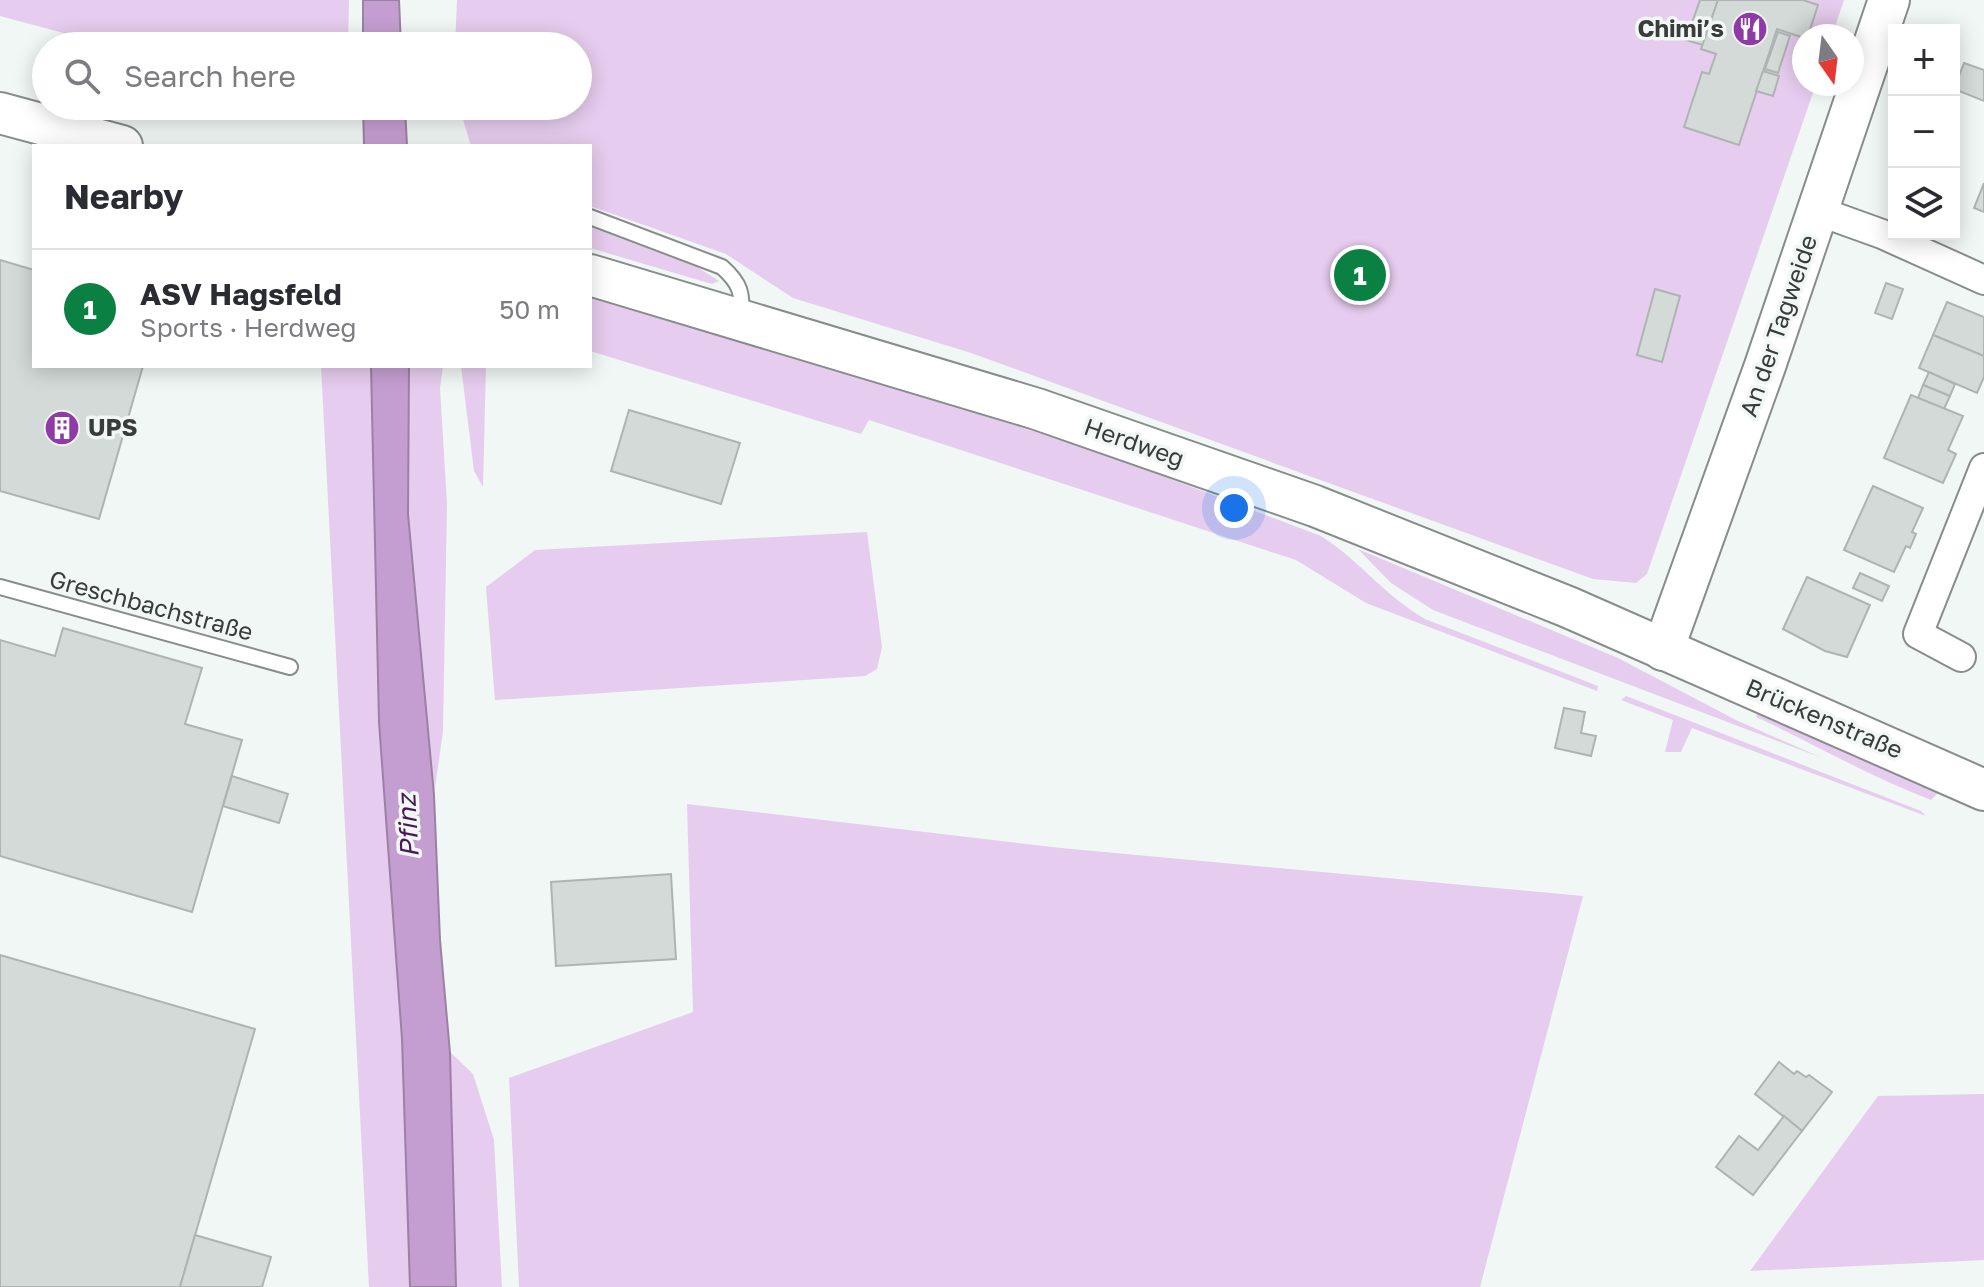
<!DOCTYPE html>
<meta charset="utf-8">
<style>
:root{--surface:#fff;--page:#f2f2f3;--text:#2b2b33;--muted:#7c7c81;--line:#e1e1e2;--accent:#0b8043}
body{margin:0;font-family:"Golos Text",sans-serif;background:var(--page);color:var(--text)}
.controls{position:absolute;right:24px;top:24px;display:grid;overflow:hidden;border-radius:0px;box-shadow:0 4px 20px #0003}
.controls button{width:72px;height:72px;display:grid;place-items:center;padding:0;border:0;border-bottom:2px solid var(--line);background:var(--surface);color:var(--text);font:40px sans-serif}
.compass{position:absolute;left:1792px;top:24px;width:72px;height:72px;border-radius:50%;background:var(--surface);box-shadow:0 4px 20px #0003;rotate:166deg}
.you{position:absolute;left:1234px;top:508px;width:28px;height:28px;margin:-20px;border:6px solid #fff;border-radius:50%;background:#1a73e8;box-shadow:0 0 0 12px #1a73e833}
.badge{display:grid;place-items:center;width:52px;height:52px;border-radius:50%;background:var(--accent);color:#fff;font-size:26px;font-weight:700}
.pin{position:absolute;translate:-50% -50%;border:4px solid #fff;box-shadow:0 2px 8px #0006}
.list{margin:0;padding:0;list-style:none}
h2{display:flex;justify-content:space-between;align-items:center;height:104px;margin:0;padding:0 32px;font-size:34px}
h2 small{font-size:26px;font-weight:400;color:var(--muted)}
.list li{display:grid;grid-template-columns:52px 1fr auto;gap:24px;align-items:center;box-sizing:border-box;height:120px;padding:0 32px;border-top:2px solid var(--line)}
.list b{display:block;font-size:30px;white-space:nowrap}
.list p{margin:0;font-size:26px;white-space:nowrap;color:var(--muted)}
.list em{font-size:26px;font-style:normal;color:var(--muted)}
.icon{flex:none;width:44px;height:44px;fill:none;stroke:currentColor;stroke-width:2;stroke-linecap:round;stroke-linejoin:round}
.map{position:relative;flex:none;width:1984px;height:1287px;overflow:hidden}
.search{position:absolute;background:var(--surface);box-shadow:0 4px 20px #0003;left:32px;top:32px;width:560px;height:88px;display:flex;align-items:center;gap:20px;box-sizing:border-box;padding:0 28px;border-radius:44px;color:var(--muted);font-size:30px}
.panel{position:absolute;background:var(--surface);box-shadow:0 4px 20px #0003;left:32px;top:144px;width:560px;height:224px;border-radius:0px}
.map>svg:first-child{display:block}
</style>
<div class="map">
<svg width="1984" height="1287" viewBox="0 0 1984 1287">
<rect width="100%" height="100%" fill="#f1f7f5"/>
<g fill="#e6ccee">
<polygon points="0,0 349,0 348,46 112,46 0,16"/>
<polygon points="457,0 1844,0 1832,36 1804,36 1804,84 1816,84 1647,574 1636,583 1593,579 971,353 793,298 726,254 590,206 590,146 471,146 459,106 578,106 578,46 455,46"/>
<polygon points="590,227 697,267 719,281 712,284 590,248"/>
<path d="M590,297L881,382L1118,459L1321,536C1359,560 1385,596 1425,619L1598,686L1597,691L1366,603L1296,560L869,420L861,434L590,351Z"/>
<polygon points="321,366 443,366 440,388 447,504 443,731 434,795 440,940 450,1052 473,1074 494,1140 502,1287 369,1287"/>
<polygon points="461,366 486,366 483,487 474,471"/>
<polygon points="867,532 882,647 877,669 865,676 495,700 486,587 535,550"/>
<polygon points="1358,549 1618,658 1736,720 1822,758 1433,610 1391,583"/>
<polygon points="1626,696 1921,811 1926,816 1692,728 1681,752 1665,752 1673,720 1621,700"/>
<path d="M1757,714L1918,777L1938,793L1931,800C1870,777 1815,744 1756,717Z"/>
<polygon points="687,804 1061,848 1583,896 1480,1287 519,1287 509,1078 693,1012"/>
<polygon points="1984,1094 1984,1260 1750,1271 1878,1096"/>
</g>
<g fill="#c59ed1" stroke="#9b81a4" stroke-width="2">
<polygon points="363,0 399,0 401,46 363,46"/>
<polygon points="363,106 405,106 407,146 364,146"/>
<polygon points="371,366 409,366 408,514 434,795 440,940 450,1053 456,1287 410,1287 402,1039 379,722"/>
</g>
<g fill="#d3dad8" stroke="#aeb4b2" stroke-width="2">
<polygon points="1700,0 1718,0 1703,45 1686,40"/>
<polygon points="1718,0 1803,0 1818,5 1808,36 1804,38 1777,29 1739,145 1684,127 1702,72 1709,74 1716,54 1701,49"/>
<polygon points="1778,32 1790,36 1778,73 1765,69"/>
<polygon points="1964,63 1984,70 1984,101 1954,89"/>
<polygon points="1763,71 1779,76 1773,96 1756,91"/>
<polygon points="1984,183 1984,212 1974,208"/>
<polygon points="0,260 34,270 34,366 143,366 99,519 0,491"/>
<polygon points="1886,283 1903,289 1892,319 1875,313"/>
<polygon points="1655,289 1680,296 1662,362 1637,355"/>
<polygon points="1947,302 1984,317 1984,356 1933,335"/>
<polygon points="1933,335 1984,356 1984,377 1977,393 1919,368"/>
<polygon points="1929,372 1955,384 1950,396 1923,385"/>
<polygon points="1923,385 1950,396 1944,409 1918,398"/>
<polygon points="1911,395 1963,416 1948,450 1956,454 1943,483 1884,458"/>
<polygon points="629,410 740,443 721,504 611,471"/>
<polygon points="1873,486 1923,508 1912,532 1916,534 1910,548 1906,546 1894,572 1844,550"/>
<polygon points="1860,573 1889,586 1882,601 1853,588"/>
<polygon points="1807,577 1870,605 1847,657 1825,651 1783,629"/>
<polygon points="63,628 202,668 185,724 242,740 192,912 0,856 0,640 55,656"/>
<polygon points="1564,708 1585,712 1581,733 1596,736 1591,756 1555,748"/>
<polygon points="232,776 288,794 279,823 223,806"/>
<polygon points="671,874 676,959 556,966 551,882"/>
<polygon points="0,955 255,1029 180,1287 0,1287"/>
<polygon points="1779,1062 1794,1074 1797,1071 1806,1077 1809,1075 1832,1092 1802,1131 1755,1094"/>
<polygon points="1784,1116 1802,1131 1753,1195 1716,1167 1739,1136 1758,1150"/>
<polygon points="195,1235 271,1257 262,1287 180,1287"/>
</g>
<g fill="none" stroke-linecap="round" stroke-linejoin="round">
<defs>
<g id="service">
<path d="M590,217L722,267C740,283 743,293 741,317"/>
<polyline points="0,587 290,667"/>
</g>
<g id="minor">
<polyline points="1818,211 1882,234 1984,280"/>
<polyline points="1961,657 1918,634 1984,468"/>
</g>
<g id="secondary">
<polyline points="0,113 122,146"/>
<polyline points="590,275 1037,409 1315,506 1568,607 1984,790"/>
<polyline points="1663,650 1765,366 1889,0"/>
</g>
</defs>
<use href="#service" stroke="#888d8c" stroke-width="18"/>
<use href="#minor" stroke="#888d8c" stroke-width="32"/>
<use href="#secondary" stroke="#888d8c" stroke-width="44"/>
<use href="#service" stroke="#fff" stroke-width="14"/>
<use href="#minor" stroke="#fff" stroke-width="28"/>
<use href="#secondary" stroke="#fff" stroke-width="40"/>
</g>
<defs>
<symbol id="restaurant-disc" viewBox="-11 -11 22 22"><circle r="9.5" fill="#8f3aa7" stroke="#f1f7f5"/><path d="M-5-6h1v4h1v-4h1v4h1v-4h1v5L-1.5 .5V6h-2V.5L-5-1ZM5-6V6H3V1.5H1.5Q1.5-4 5-6Z" fill="#fff"/></symbol>
<symbol id="building-disc" viewBox="-11 -11 22 22"><circle r="9.5" fill="#8f3aa7" stroke="#f1f7f5"/><path d="M-4-6H4V6H1V3H-1V6H-4ZM-2.5-4.3h1.7v1.8h-1.7ZM.8-4.3h1.7v1.8H.8ZM-2.5-1h1.7V.8h-1.7ZM.8-1h1.7V.8H.8Z" fill="#fff"/></symbol>
</defs>
<g fill-rule="evenodd">
<use href="#restaurant-disc" x="1730" y="9" width="40" height="40"/>
<use href="#building-disc" x="42" y="408" width="40" height="40"/>
</g>
<g text-anchor="middle" stroke-width="7" stroke-linejoin="round" paint-order="stroke">
<g font-size="24" font-weight="bold" fill="#393c3b" stroke="#f1f7f5" text-anchor="end">
<text x="1724" y="37">Chimi’s</text>
<text x="88" y="436" text-anchor="start">UPS</text>
</g>
<g font-size="24" fill="#393c3b" stroke="#f1f7f5">
<text transform="translate(1779 326) rotate(-71)" y="8">An der Tagweide</text>
<text transform="translate(1134 443) rotate(19)" y="8">Herdweg</text>
<text transform="translate(151 606) rotate(15)" y="8">Greschbachstraße</text>
<text transform="translate(1824 719) rotate(23)" y="8">Brückenstraße</text>
</g>
<g font-size="26" font-style="italic" fill="#491957" stroke="#f1f7f5">
<text transform="translate(408 826) rotate(-93)" y="9">Pfinz</text>
</g>
</g>
</svg>
<div class="controls">
<button>+</button>
<button>−</button>
<button><svg class="icon" aria-label="layers" viewBox="0 0 24 24"><path d="M12 4l9 5-9 5-9-5zM3 14l9 5 9-5"/></svg></button>
</div>
<svg class="compass" viewBox="-18 -18 36 36"><path d="M0-13l5 13h-10z" fill="#e53935"/><path d="M0 13l5-13h-10z" fill="#7c7c81"/></svg>
<div class="you"></div>
<div class="pin badge" style="left:1360px;top:275px">1</div>
<div class="search"><svg class="icon" aria-label="search" viewBox="0 0 24 24"><circle cx="10" cy="10" r="6"/><path d="M15 15l6 6"/></svg>Search here</div>
<section class="panel">
<h2>Nearby<small></small></h2>
<ul class="list">
<li><span class="badge">1</span><div><b>ASV Hagsfeld</b><p>Sports · Herdweg</p></div><em>50 m</em></li>
</ul>
</section>
</div>
